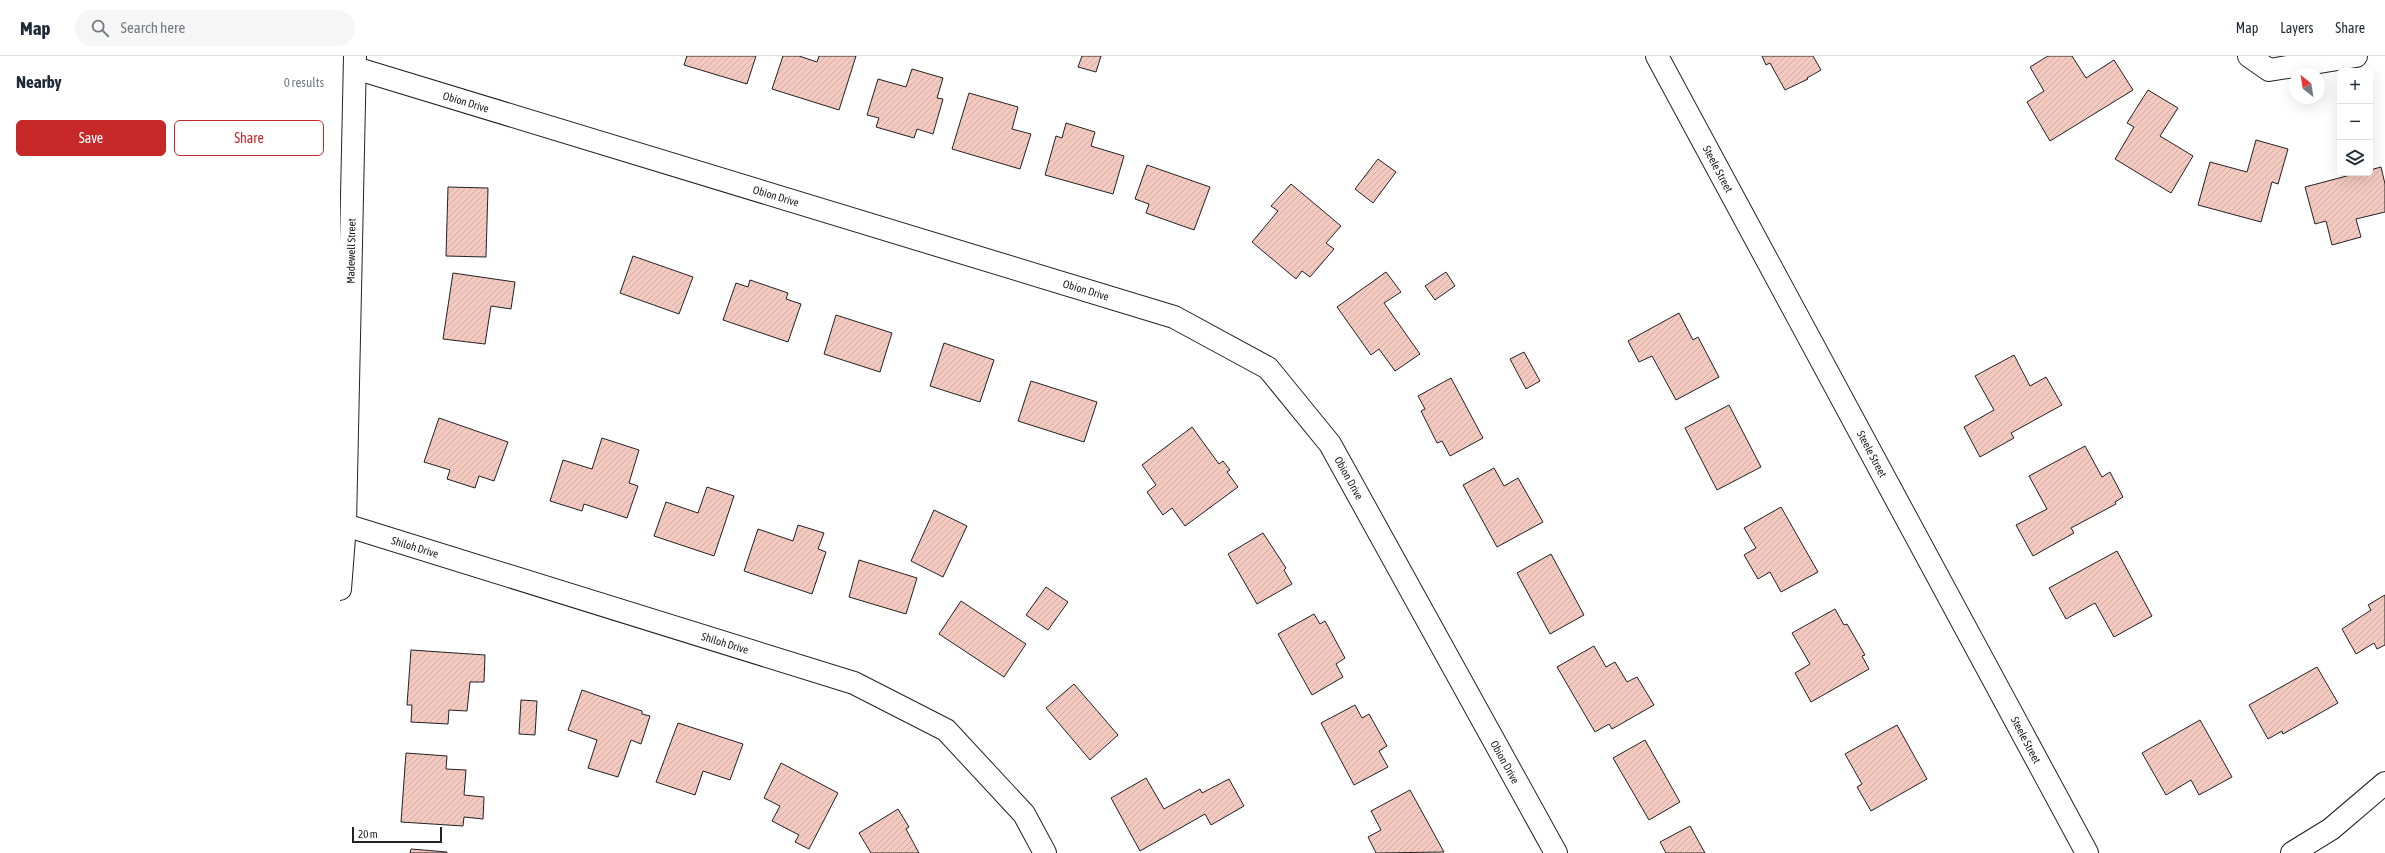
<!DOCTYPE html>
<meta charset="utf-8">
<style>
:root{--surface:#fff;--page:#f6f6f7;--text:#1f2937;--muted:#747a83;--line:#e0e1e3;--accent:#c62828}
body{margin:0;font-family:"Asap Condensed",sans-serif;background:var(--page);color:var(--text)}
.controls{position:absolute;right:12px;top:12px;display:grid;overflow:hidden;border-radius:6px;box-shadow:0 4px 16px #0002}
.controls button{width:36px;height:36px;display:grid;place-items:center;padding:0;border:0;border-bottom:1px solid var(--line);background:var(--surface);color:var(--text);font:20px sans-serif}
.compass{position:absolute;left:1949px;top:12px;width:36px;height:36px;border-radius:50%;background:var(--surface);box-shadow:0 4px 16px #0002;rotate:330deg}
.scale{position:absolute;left:12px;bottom:10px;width:90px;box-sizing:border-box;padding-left:4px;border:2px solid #222;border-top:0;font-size:11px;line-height:14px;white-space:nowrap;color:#222;-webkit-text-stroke:3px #fff;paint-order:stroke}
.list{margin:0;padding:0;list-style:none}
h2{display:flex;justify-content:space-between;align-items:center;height:52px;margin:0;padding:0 16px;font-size:17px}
h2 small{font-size:13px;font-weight:400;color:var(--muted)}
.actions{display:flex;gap:8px;padding:12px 16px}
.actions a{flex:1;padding:9px 0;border:1px solid var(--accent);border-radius:6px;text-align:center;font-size:14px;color:var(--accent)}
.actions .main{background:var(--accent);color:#fff}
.icon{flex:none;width:22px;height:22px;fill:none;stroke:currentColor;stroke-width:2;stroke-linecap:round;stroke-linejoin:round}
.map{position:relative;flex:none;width:2045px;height:797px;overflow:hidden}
header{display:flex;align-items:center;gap:24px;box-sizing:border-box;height:56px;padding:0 20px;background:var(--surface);border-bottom:1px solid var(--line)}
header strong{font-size:19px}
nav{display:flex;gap:22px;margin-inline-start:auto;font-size:14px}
.search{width:280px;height:36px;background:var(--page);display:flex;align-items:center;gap:10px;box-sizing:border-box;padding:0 14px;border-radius:22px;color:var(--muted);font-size:15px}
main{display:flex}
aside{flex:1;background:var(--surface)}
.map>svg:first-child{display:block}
</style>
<header>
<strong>Map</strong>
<div class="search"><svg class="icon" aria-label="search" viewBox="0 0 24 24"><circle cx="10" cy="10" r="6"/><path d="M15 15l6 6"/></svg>Search here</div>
<nav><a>Map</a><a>Layers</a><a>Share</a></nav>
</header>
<main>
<aside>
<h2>Nearby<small>0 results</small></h2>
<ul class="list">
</ul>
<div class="actions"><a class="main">Save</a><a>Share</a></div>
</aside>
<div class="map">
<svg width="2045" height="797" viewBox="0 0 2045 797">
<defs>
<pattern id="building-hatch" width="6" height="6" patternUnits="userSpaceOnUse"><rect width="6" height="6" fill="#f3c9c0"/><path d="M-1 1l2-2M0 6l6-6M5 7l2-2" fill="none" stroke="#d0aca5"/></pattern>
</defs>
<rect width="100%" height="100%" fill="#fff"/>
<g fill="url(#building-hatch)" stroke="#222">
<polygon points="347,0 416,0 407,28 344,9"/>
<polygon points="443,0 459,0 477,6 479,0 516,0 499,54 432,33"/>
<polygon points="742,0 761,0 756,16 738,11"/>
<polygon points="1422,0 1473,0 1481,14 1467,22 1468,23 1445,34 1430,7 1426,9"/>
<polygon points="1708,0 1732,0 1746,22 1774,4 1793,34 1710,85 1687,46 1704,35 1690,11"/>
<polygon points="572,13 603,22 597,42 603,43 593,78 577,73 574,82 536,71 539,62 527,59 538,23 566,31"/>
<polygon points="1808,34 1838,52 1820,80 1853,100 1831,137 1775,103 1794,71 1787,67"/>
<polygon points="629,37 678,51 672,73 691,78 680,113 612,93"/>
<polygon points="726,67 755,76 751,90 784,100 773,138 705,119 716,80 722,82"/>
<polygon points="1916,84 1948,93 1938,128 1932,126 1921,166 1858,149 1870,106 1907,116"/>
<polygon points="1038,103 1056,116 1033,147 1015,133"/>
<polygon points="807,109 870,131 854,174 806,157 809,148 795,143"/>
<polygon points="2041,111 2045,128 2045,156 2016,163 2021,181 1992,189 1986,165 1975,168 1965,131 2018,117 2030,117 2030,114"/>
<polygon points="951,128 1001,170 986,187 994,193 970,221 962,215 956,223 912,186 938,155 931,150"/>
<polygon points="108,131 148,132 146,201 106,200"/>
<polygon points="293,200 353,221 339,258 280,237"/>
<polygon points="1046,216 1061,236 1044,247 1080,298 1055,315 1039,293 1031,299 997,251"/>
<polygon points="1106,216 1115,230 1095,244 1085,230"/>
<polygon points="113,217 175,226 171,253 151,250 145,288 103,283"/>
<polygon points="410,224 448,237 446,243 461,248 448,286 383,264 396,227 408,231"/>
<polygon points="1339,257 1353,284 1358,281 1379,321 1336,344 1312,300 1299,306 1288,285"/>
<polygon points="496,259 552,277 540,316 484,298"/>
<polygon points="604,287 654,304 640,346 590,330"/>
<polygon points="1184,296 1200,325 1186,333 1170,303"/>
<polygon points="1674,299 1690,330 1706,321 1722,349 1671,377 1674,382 1640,401 1624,371 1654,354 1635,320"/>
<polygon points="1111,322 1143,382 1110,400 1102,385 1097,387 1081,355 1085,353 1078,340"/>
<polygon points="691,325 757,346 744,386 678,365"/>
<polygon points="1389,349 1421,411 1377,434 1345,372"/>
<polygon points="99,362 168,386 154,425 139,420 135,432 107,423 110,414 84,406"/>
<polygon points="852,371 879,408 883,405 890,414 887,416 898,431 845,470 832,452 823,459 807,436 816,429 802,409"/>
<polygon points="262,382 299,394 289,427 298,430 287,462 244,448 242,455 210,445 223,404 252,413"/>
<polygon points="1745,390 1762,421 1770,416 1783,441 1775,446 1776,448 1731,472 1734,477 1693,500 1676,469 1707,453 1689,420"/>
<polygon points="1154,412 1164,430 1178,422 1203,466 1157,491 1123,429"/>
<polygon points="367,431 394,440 374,500 314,480 326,446 358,457"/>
<polygon points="1441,451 1478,516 1441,536 1430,516 1418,523 1404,499 1416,492 1404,472"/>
<polygon points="594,454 627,470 603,521 571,505"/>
<polygon points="458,469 484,477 478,493 486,496 472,538 404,515 418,473 453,485"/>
<polygon points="923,477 946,512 944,514 952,528 917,548 888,498"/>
<polygon points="1777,495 1812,560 1774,581 1755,547 1726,563 1709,532"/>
<polygon points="1211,498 1244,559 1210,578 1177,517"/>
<polygon points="519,504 577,522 566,558 509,541"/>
<polygon points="706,531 728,546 708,574 686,559"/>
<polygon points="2045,539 2045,589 2037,593 2034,587 2016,598 2002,573 2031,554 2028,549"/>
<polygon points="621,545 686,588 664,621 599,578"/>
<polygon points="1495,553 1504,569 1507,568 1525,599 1522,600 1529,613 1471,646 1455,617 1470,608 1452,577"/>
<polygon points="974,558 980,568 985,565 1005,602 996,608 1003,621 972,639 938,578"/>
<polygon points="1254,590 1266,611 1275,606 1287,626 1297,621 1314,649 1272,673 1269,668 1255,676 1217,611"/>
<polygon points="71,594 145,599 144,626 130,626 127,655 109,654 108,668 71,666 72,649 67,649"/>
<polygon points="1977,611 1998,647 1943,678 1942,675 1928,683 1909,649"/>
<polygon points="734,628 778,679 750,704 706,652"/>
<polygon points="242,634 302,655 302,658 310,660 301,688 291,684 278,721 248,712 257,684 228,674"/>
<polygon points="181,644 197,645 195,679 179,678"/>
<polygon points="1015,649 1022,662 1029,658 1047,690 1039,695 1048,711 1014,729 981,667"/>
<polygon points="1860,664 1892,721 1859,739 1851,724 1826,739 1802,697"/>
<polygon points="338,667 403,688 390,724 363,715 355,739 316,726"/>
<polygon points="1557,669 1587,723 1531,755 1517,731 1522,728 1505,698"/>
<polygon points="1305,684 1340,746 1309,764 1273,702"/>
<polygon points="66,697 107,700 106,713 126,714 124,739 144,741 143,763 124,761 123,770 61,766"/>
<polygon points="441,707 498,737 469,793 455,786 459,779 432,765 440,750 424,742"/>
<polygon points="806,722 824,753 860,733 862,737 889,723 904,750 871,769 865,758 800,795 771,742"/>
<polygon points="1070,734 1104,796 1036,797 1028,781 1041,774 1031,755"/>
<polygon points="558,753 569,771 566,773 579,797 531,797 519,777"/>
<polygon points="1350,770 1365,797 1326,797 1320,786"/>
<polygon points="71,793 107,796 107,797 70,797"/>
</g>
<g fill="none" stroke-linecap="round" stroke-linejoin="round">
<defs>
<g id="street">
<polyline points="1909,0 1929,14 2016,0"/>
<polyline points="15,12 834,261 928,312 990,388 1216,797"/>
<polyline points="5,469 514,627 606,674 684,758 705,797"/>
<polyline points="0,533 5,469 15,0"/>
<polyline points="1952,797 1991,773 2045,727"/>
</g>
<polyline id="secondary" points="1317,0 1747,797"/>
</defs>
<use href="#street" stroke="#222" stroke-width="24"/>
<use href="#secondary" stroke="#222" stroke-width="24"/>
<use href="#street" stroke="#fff" stroke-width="22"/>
<use href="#secondary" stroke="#fff" stroke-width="22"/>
</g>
<g text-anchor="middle" stroke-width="3" stroke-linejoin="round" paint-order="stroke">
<g font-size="11" fill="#222" stroke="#fff">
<text transform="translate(126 46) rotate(17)" y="4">Obion Drive</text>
<text transform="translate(1378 113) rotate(62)" y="4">Steele Street</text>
<text transform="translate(436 140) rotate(17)" y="4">Obion Drive</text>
<text transform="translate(11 195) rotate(-89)" y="4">Madewell Street</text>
<text transform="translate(746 234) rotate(17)" y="4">Obion Drive</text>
<text transform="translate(1532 398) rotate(62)" y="4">Steele Street</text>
<text transform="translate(1009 422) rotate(61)" y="4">Obion Drive</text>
<text transform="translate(75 491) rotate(17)" y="4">Shiloh Drive</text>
<text transform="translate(385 587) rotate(17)" y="4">Shiloh Drive</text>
<text transform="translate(1686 684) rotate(62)" y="4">Steele Street</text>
<text transform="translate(1165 706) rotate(61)" y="4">Obion Drive</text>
</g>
</g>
</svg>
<div class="controls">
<button>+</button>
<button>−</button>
<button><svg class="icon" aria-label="layers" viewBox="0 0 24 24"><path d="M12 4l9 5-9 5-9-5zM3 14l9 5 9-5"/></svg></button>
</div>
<svg class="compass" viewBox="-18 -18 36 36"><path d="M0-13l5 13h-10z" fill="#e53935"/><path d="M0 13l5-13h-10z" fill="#747a83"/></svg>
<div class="scale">20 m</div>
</div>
</main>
